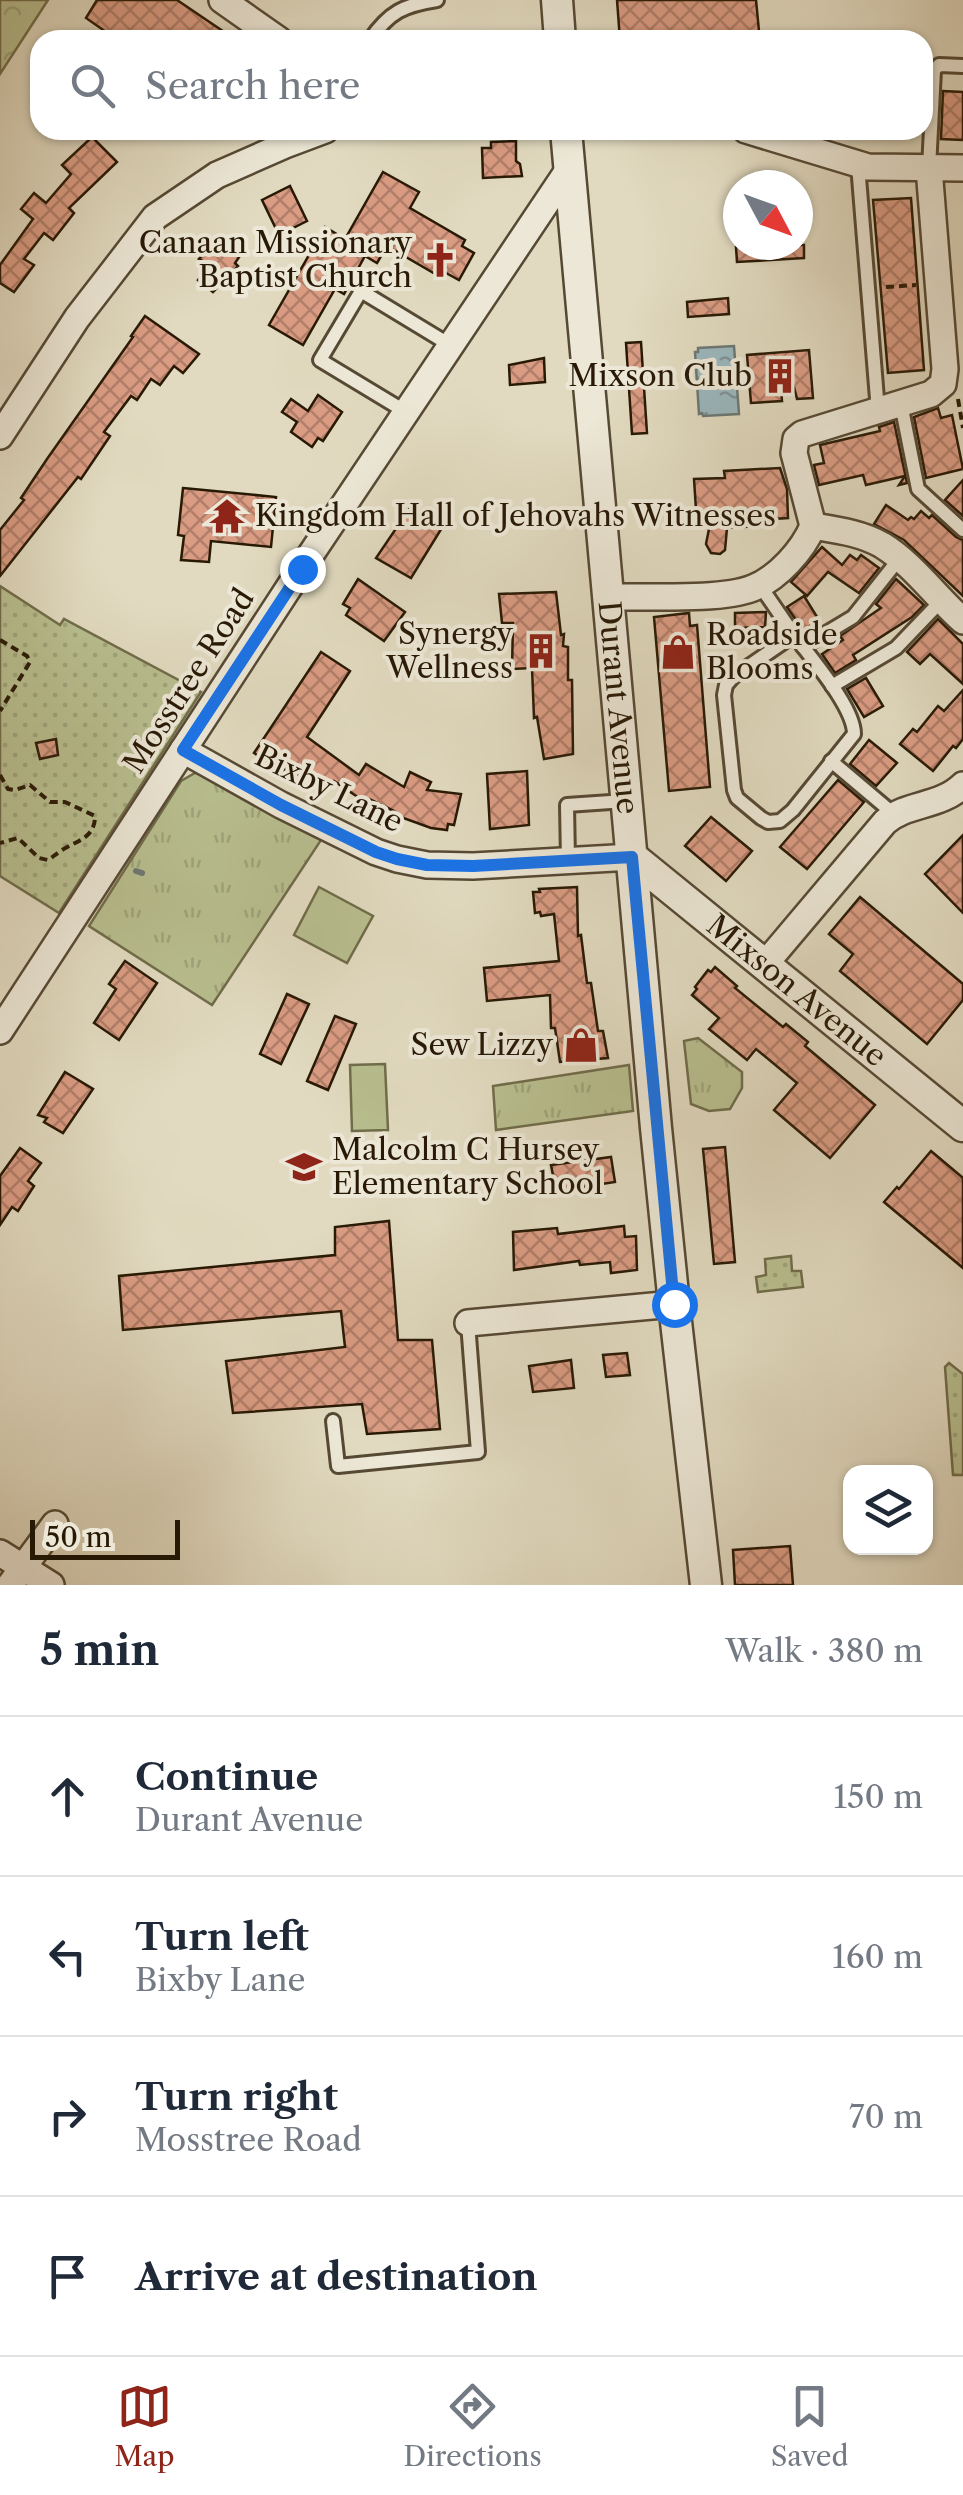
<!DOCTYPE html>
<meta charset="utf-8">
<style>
:root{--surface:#fff;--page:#f2f2f3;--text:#1f2937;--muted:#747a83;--line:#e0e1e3;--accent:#8f2418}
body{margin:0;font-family:"Libre Caslon Text",serif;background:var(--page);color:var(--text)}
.controls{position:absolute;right:30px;bottom:30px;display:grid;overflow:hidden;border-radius:20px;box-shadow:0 2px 8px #0004}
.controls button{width:90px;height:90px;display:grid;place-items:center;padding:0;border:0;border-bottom:2px solid var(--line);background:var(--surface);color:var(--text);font:50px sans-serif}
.compass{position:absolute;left:723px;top:170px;width:90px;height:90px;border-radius:50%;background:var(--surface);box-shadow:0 2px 8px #0004;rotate:131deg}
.scale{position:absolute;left:30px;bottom:25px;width:150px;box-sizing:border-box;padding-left:10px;border:5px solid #281905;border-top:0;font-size:28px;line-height:35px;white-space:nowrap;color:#281905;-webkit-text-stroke:8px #ece7d6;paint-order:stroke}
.stop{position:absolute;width:30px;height:30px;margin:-22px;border:8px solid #1a73e8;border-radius:50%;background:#fff}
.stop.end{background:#1a73e8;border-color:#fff;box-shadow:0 2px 10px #0008}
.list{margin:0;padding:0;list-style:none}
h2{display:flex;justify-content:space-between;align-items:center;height:130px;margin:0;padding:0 40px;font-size:42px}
h2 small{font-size:32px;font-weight:400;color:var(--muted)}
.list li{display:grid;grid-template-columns:65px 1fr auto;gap:30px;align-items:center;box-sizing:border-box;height:160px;padding:0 40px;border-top:2px solid var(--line)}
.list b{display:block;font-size:38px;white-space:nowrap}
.list p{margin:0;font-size:32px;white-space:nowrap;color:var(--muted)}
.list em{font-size:32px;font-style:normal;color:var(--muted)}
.icon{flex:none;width:55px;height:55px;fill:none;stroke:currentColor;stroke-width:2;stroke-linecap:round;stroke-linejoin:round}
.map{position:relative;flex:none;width:963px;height:1585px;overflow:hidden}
.search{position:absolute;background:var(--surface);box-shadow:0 2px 8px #0004;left:30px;right:30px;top:30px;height:110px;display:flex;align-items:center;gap:25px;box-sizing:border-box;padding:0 35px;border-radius:30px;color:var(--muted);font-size:38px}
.sheet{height:770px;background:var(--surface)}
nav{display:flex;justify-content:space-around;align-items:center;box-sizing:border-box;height:140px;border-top:2px solid var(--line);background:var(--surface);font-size:28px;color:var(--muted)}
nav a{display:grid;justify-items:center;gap:5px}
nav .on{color:var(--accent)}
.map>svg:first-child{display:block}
</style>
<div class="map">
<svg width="963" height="1585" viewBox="0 0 963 1585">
<defs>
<pattern id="grass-tufts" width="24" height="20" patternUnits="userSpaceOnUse" patternTransform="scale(2.5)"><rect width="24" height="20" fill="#b8be8f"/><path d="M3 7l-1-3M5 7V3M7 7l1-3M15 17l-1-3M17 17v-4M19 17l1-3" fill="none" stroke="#9ea37a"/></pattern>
<pattern id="forest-crowns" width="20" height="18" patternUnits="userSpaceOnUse" patternTransform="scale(2.5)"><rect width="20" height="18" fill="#b8be8f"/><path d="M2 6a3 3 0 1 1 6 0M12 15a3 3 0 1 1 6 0" fill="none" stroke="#9ea37a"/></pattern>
<pattern id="park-dots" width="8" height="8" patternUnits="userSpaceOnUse" patternTransform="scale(2.5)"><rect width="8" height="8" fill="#b8be8f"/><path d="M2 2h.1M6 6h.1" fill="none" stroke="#9ea37a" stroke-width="1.8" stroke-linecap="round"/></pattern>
<pattern id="water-ripples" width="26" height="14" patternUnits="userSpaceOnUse" patternTransform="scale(2.5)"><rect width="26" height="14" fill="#9ab7be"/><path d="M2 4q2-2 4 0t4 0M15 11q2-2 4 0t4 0" fill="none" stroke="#7e9498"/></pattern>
<pattern id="building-cross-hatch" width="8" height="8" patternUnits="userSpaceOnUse" patternTransform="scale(2.5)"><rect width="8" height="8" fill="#da9c83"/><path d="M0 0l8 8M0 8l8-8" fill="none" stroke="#b17e69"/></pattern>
</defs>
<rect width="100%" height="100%" fill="#e1dac0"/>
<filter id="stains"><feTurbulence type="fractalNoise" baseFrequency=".002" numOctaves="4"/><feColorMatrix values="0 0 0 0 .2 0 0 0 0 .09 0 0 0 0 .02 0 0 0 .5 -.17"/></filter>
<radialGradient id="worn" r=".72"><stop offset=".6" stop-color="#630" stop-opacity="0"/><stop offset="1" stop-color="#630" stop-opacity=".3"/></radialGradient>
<g fill="url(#grass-tufts)" stroke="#706c4a" stroke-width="2.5">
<polygon points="209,772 323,837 212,1005 89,926 181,781 195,773"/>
<polygon points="698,1038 742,1072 742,1088 730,1109 709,1111 691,1104 684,1041"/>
<polygon points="629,1065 633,1111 496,1130 493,1086"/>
</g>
<polygon fill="url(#forest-crowns)" stroke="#706c4a" stroke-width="2.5" points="0,0 48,0 0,74"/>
<g fill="url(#park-dots)" stroke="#706c4a" stroke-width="2.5">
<polygon points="0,586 60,625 64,619 201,692 59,913 0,876"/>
<polygon points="791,1256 792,1271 801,1271 803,1287 758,1292 756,1277 766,1275 765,1259"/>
<polygon points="949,1363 963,1374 963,1475 953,1475 945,1367"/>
</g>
<g fill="#b8be8f" stroke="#706c4a" stroke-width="2.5">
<polygon points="319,887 373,916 347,963 294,935"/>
<polygon points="385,1064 388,1130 352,1131 350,1065"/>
</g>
<polygon fill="url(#water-ripples)" stroke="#6c7874" stroke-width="2.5" points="734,346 739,414 703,416 702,413 699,414 695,352 698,352 698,348"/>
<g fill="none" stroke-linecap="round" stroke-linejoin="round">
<polyline stroke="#6c7874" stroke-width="6" points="136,871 142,873"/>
</g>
<g fill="url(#building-cross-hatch)" stroke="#281905" stroke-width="2.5">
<polygon points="97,0 177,0 236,40 105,40 109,34 86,18"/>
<polygon points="617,0 756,0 759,31 648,40 620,40"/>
<polygon points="943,91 963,92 963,140 941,139"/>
<polygon points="92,137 117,162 69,208 74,213 53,240 44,233 24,259 34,265 14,292 0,283 0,265 33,219 21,209 34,193 46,203 71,174 62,165"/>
<polygon points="516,141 516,161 520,164 522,176 483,178 482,148 491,148 491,142"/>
<polygon points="383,172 419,192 410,208 465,240 462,246 474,253 459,280 446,273 442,278 387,246 377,263 365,256 344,294 335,289 303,345 269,325 325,227 345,239"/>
<polygon points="290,186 307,221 279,235 262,200"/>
<polygon points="911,198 924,370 888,373 873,200"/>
<polygon points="232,236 246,247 235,263 238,266 213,292 198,280 210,265 199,259 213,243 221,249"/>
<polygon points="798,245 804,245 804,258 737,262 736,247"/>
<polygon points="728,298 729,314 688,317 687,302"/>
<polygon points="145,316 199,354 183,373 174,366 160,385 151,379 137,400 131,396 104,432 110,436 81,479 78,477 0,576 0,530 24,500 21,498 47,459 133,337 131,336"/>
<polygon points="641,342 647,433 632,434 626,343"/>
<polygon points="809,350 813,398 797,399 794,387 781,389 782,401 751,403 747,355"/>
<polygon points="544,358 545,382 510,385 509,365"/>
<polygon points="318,395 342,412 323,441 318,438 312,447 291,432 297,422 282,412 291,399 308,411"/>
<polygon points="938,408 941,418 952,415 963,469 926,478 914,417"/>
<polygon points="894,422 907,483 899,485 905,476 866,485 863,475 819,485 814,465 824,463 820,445 880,431 879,427"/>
<polygon points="780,468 787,489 788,518 757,520 758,526 727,528 725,550 720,554 711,553 706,544 710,524 697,525 694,479 725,478 724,471"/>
<polygon points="963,480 963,516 945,500"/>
<polygon points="183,488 276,497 271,547 211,541 209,562 181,560 184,536 178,535"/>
<polygon points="412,505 443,526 411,578 376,558"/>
<polygon points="886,505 908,520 911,517 914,519 921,511 929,518 932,515 956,537 963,540 963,596 904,540 874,524"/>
<polygon points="822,547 842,565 850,555 857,560 861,555 879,568 859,593 828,572 807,596 791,582"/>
<polygon points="358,579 405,612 384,641 346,615 350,608 343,604"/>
<polygon points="896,579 924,605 912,617 853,655 856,660 835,673 822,654 843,640 840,636 881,608 876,604"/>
<polygon points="556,592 561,635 564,634 563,646 568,647 568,680 572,680 573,754 544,759 537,717 534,718 532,668 512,669 513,623 502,623 499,594"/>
<polygon points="804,596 819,620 803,630 787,607"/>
<polygon points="766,612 765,627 735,628 735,613"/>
<polygon points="689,613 690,626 697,625 710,787 669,791 654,617"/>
<polygon points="938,619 963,644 963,684 930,654 920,664 907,652"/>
<polygon points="321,652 350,671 307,737 359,775 366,764 404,787 410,772 431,782 427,790 461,794 454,825 448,824 447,830 431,828 395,815 396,812 367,798 365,802 334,781 329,789 324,786 321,793 287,766 283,772 254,753"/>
<polygon points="866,678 883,706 864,717 847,689"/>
<polygon points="963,690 963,739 956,748 953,746 933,771 900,744 913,729 917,732 938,706 944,711"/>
<polygon points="56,739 58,755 40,759 36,743"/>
<polygon points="869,740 897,763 876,786 850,764"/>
<polygon points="527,771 529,825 490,829 487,774"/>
<polygon points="838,780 864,802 807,869 780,847"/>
<polygon points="711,817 752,851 726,881 685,846"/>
<polygon points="963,835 963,913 925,874"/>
<polygon points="577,887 578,936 581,935 587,983 591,983 598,1031 603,1031 608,1058 560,1062 555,1028 551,1028 550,995 487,1001 484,968 559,961 554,914 541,916 540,912 535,913 533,892 540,892 539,889"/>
<polygon points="860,897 963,984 963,1000 927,1044 840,971 853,954 829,934"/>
<polygon points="125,961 157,983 119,1040 94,1023 116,989 109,984"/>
<polygon points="715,967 737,986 735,988 783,1027 786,1024 808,1042 805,1046 875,1105 830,1158 774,1110 797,1083 756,1049 747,1060 709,1029 719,1018 692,995 697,989 695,987 708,970 711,972"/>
<polygon points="287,994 309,1004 281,1064 260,1054"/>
<polygon points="335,1016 356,1024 328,1090 307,1081"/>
<polygon points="65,1072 93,1089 63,1133 44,1122 47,1118 38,1115"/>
<polygon points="725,1147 735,1262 714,1264 703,1149"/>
<polygon points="20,1148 41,1163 28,1181 34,1186 18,1211 12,1207 0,1225 0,1176"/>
<polygon points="931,1151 963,1178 963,1268 884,1202 897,1187 899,1189"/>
<polygon points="611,1157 615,1182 556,1191 551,1165"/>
<polygon points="389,1221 398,1340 432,1340 440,1429 367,1434 362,1404 233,1413 226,1361 345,1347 341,1311 123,1330 119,1276 335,1255 335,1227"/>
<polygon points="624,1226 625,1237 636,1236 637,1270 611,1273 610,1262 580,1265 579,1261 514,1270 513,1232 557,1228 558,1234"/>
<polygon points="627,1353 630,1375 606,1377 603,1355"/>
<polygon points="571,1360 574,1388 533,1392 529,1366"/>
<polygon points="790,1546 793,1585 735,1585 733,1550"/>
</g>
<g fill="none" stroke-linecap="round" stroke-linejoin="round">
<defs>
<g id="service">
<path d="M370,40C389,12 404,5 437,0"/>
<polyline points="858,165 878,411"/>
<polyline points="929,168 934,70 939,65 963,66"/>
<polyline points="901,404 918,489 963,530"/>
<polyline points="406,412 320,360 361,291 450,345"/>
<polyline points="759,584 794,635"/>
<path d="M794,635C811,658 854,707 854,734L793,810L780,821L768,822L761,818L737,798L734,790L724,695L726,685L733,677Z"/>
<polyline points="803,647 853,617 899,559"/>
<polyline points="832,686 896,648 942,600"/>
<polyline points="831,761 895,815"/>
<polyline points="568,860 567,805 625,801"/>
<polyline points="333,1421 338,1466 478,1452 468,1323"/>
</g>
<g id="minor">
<polyline points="222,0 279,40"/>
<polyline points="746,130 868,167 963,168"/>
<polyline points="0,436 77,318 155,217 217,175 285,145 325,130"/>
<path d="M813,526C837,530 861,533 882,545C913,564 936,597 963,621"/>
<path d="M609,597C647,596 720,601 753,588C778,578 803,550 813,526L794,453L796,439L802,434L931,394L943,384L945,369L929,168"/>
<polyline points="183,750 281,805 376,852 397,859 427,865 473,866 632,857"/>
<path d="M766,963L885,822C908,802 939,808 963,785"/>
<polyline points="0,1031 301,569 569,169"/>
<polyline points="468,1323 674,1304"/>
<polyline points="0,1553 51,1585"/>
<polyline points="10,1585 55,1524"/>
</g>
<g id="tertiary">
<polyline points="557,0 560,40"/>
<path id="s1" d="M566,130L656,1128L674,1304L706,1585"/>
<path id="s2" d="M632,857L963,1126"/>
</g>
</defs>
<use href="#service" stroke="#564934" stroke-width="18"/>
<use href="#minor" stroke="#564934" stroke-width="30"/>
<use href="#tertiary" stroke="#564934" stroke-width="35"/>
<g stroke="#281905" stroke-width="4" stroke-dasharray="8 5" stroke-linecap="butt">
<polyline points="886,287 916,285"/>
<polyline points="958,399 963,428"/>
<polyline points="0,640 27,656 30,662 0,711"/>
<path d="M0,775L8,789L15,790L30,785L50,802H65L95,816C95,838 78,840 62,850C57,853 53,857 48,860L39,858L18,838L0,843"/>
</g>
<use href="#service" stroke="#ece7d6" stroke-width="12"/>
<use href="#minor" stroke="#ece7d6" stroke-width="25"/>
<use href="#tertiary" stroke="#ece7d6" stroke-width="30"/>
</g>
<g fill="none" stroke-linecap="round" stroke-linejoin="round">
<polyline stroke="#1a73e8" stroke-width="12" points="302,569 183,750 281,805 376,852 397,859 427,865 473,866 632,857 674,1304"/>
</g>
<defs>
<symbol id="church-bare" viewBox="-9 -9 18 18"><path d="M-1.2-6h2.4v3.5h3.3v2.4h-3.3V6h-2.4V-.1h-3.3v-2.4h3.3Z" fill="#8f2418" stroke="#ece7d6" stroke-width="2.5" paint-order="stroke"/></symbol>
<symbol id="building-bare" viewBox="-9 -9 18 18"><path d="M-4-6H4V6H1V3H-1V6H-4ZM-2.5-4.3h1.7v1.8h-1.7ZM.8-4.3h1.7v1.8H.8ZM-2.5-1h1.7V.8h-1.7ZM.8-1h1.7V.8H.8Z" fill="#8f2418" stroke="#ece7d6" stroke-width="2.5" paint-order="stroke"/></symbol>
<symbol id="temple-bare" viewBox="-9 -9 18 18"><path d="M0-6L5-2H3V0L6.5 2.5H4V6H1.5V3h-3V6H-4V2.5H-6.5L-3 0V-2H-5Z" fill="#8f2418" stroke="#ece7d6" stroke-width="2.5" paint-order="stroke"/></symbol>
<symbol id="shop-bare" viewBox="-9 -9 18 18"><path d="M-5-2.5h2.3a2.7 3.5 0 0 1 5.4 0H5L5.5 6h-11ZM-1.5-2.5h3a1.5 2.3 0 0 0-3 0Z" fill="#8f2418" stroke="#ece7d6" stroke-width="2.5" paint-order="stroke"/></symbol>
<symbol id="school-bare" viewBox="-9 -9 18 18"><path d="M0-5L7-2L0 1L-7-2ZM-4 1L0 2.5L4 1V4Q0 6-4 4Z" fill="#8f2418" stroke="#ece7d6" stroke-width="2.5" paint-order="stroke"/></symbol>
</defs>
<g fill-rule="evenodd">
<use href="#church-bare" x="415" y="235" width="50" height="50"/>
<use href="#building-bare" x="755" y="351" width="50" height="50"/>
<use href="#temple-bare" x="202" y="491" width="50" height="50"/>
<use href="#building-bare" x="516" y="626" width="50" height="50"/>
<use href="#shop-bare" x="653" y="627" width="50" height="50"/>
<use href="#shop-bare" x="556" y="1020" width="50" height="50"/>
<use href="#school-bare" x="279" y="1142" width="50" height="50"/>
</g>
<g text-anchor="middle" stroke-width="8" stroke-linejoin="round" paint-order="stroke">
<g font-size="30" fill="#281905" stroke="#ece7d6" text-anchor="end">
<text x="412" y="253">Canaan Missionary<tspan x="412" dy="34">Baptist Church</tspan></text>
<text x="752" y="386">Mixson Club</text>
<text x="255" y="526" text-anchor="start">Kingdom Hall of Jehovahs Witnesses</text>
<text x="513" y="644">Synergy<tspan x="513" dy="34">Wellness</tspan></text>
<text x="706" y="645" text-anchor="start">Roadside<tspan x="706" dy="34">Blooms</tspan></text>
<text x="553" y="1055">Sew Lizzy</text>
<text x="332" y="1160" text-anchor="start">Malcolm C Hursey<tspan x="332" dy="34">Elementary School</tspan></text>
</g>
<g font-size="30" fill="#281905" stroke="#ece7d6">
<text transform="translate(189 681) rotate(-57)" y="10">Mosstree Road</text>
<text dy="10" stroke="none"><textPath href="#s1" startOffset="580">Durant Avenue</textPath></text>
<text transform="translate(329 789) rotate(26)" y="10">Bixby Lane</text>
<text dy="10" stroke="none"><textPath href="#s2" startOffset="212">Mixson Avenue</textPath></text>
</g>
</g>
<rect width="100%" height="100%" filter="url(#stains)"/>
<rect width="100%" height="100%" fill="url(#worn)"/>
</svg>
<div class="controls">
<button><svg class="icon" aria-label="layers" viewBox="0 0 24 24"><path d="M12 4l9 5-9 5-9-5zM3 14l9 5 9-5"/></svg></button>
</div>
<svg class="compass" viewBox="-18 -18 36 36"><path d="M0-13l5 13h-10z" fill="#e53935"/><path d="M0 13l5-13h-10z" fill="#747a83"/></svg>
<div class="scale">50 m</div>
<div class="stop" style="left:674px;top:1304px"></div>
<div class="stop end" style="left:302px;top:569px"></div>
<div class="search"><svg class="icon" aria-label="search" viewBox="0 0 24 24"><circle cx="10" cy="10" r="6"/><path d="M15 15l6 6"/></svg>Search here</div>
</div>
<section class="sheet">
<h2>5 min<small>Walk · 380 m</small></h2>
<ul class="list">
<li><svg class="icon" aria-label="ahead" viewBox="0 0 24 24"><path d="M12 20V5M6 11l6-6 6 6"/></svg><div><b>Continue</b><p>Durant Avenue</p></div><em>150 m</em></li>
<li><svg class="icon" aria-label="left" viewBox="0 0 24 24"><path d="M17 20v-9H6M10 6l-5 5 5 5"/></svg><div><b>Turn left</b><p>Bixby Lane</p></div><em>160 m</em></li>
<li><svg class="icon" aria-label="right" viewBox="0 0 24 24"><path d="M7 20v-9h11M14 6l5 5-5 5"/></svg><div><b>Turn right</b><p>Mosstree Road</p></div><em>70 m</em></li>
<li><svg class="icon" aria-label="arrive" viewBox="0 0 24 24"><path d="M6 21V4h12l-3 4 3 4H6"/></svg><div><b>Arrive at destination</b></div></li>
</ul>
</section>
<nav>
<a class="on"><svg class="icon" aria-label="map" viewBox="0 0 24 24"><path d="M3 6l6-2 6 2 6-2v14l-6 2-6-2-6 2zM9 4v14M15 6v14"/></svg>Map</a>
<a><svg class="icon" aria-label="directions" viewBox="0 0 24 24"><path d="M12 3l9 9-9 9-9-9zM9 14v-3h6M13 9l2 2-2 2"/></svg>Directions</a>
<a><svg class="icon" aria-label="saved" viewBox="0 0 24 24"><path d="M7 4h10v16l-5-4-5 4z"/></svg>Saved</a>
</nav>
